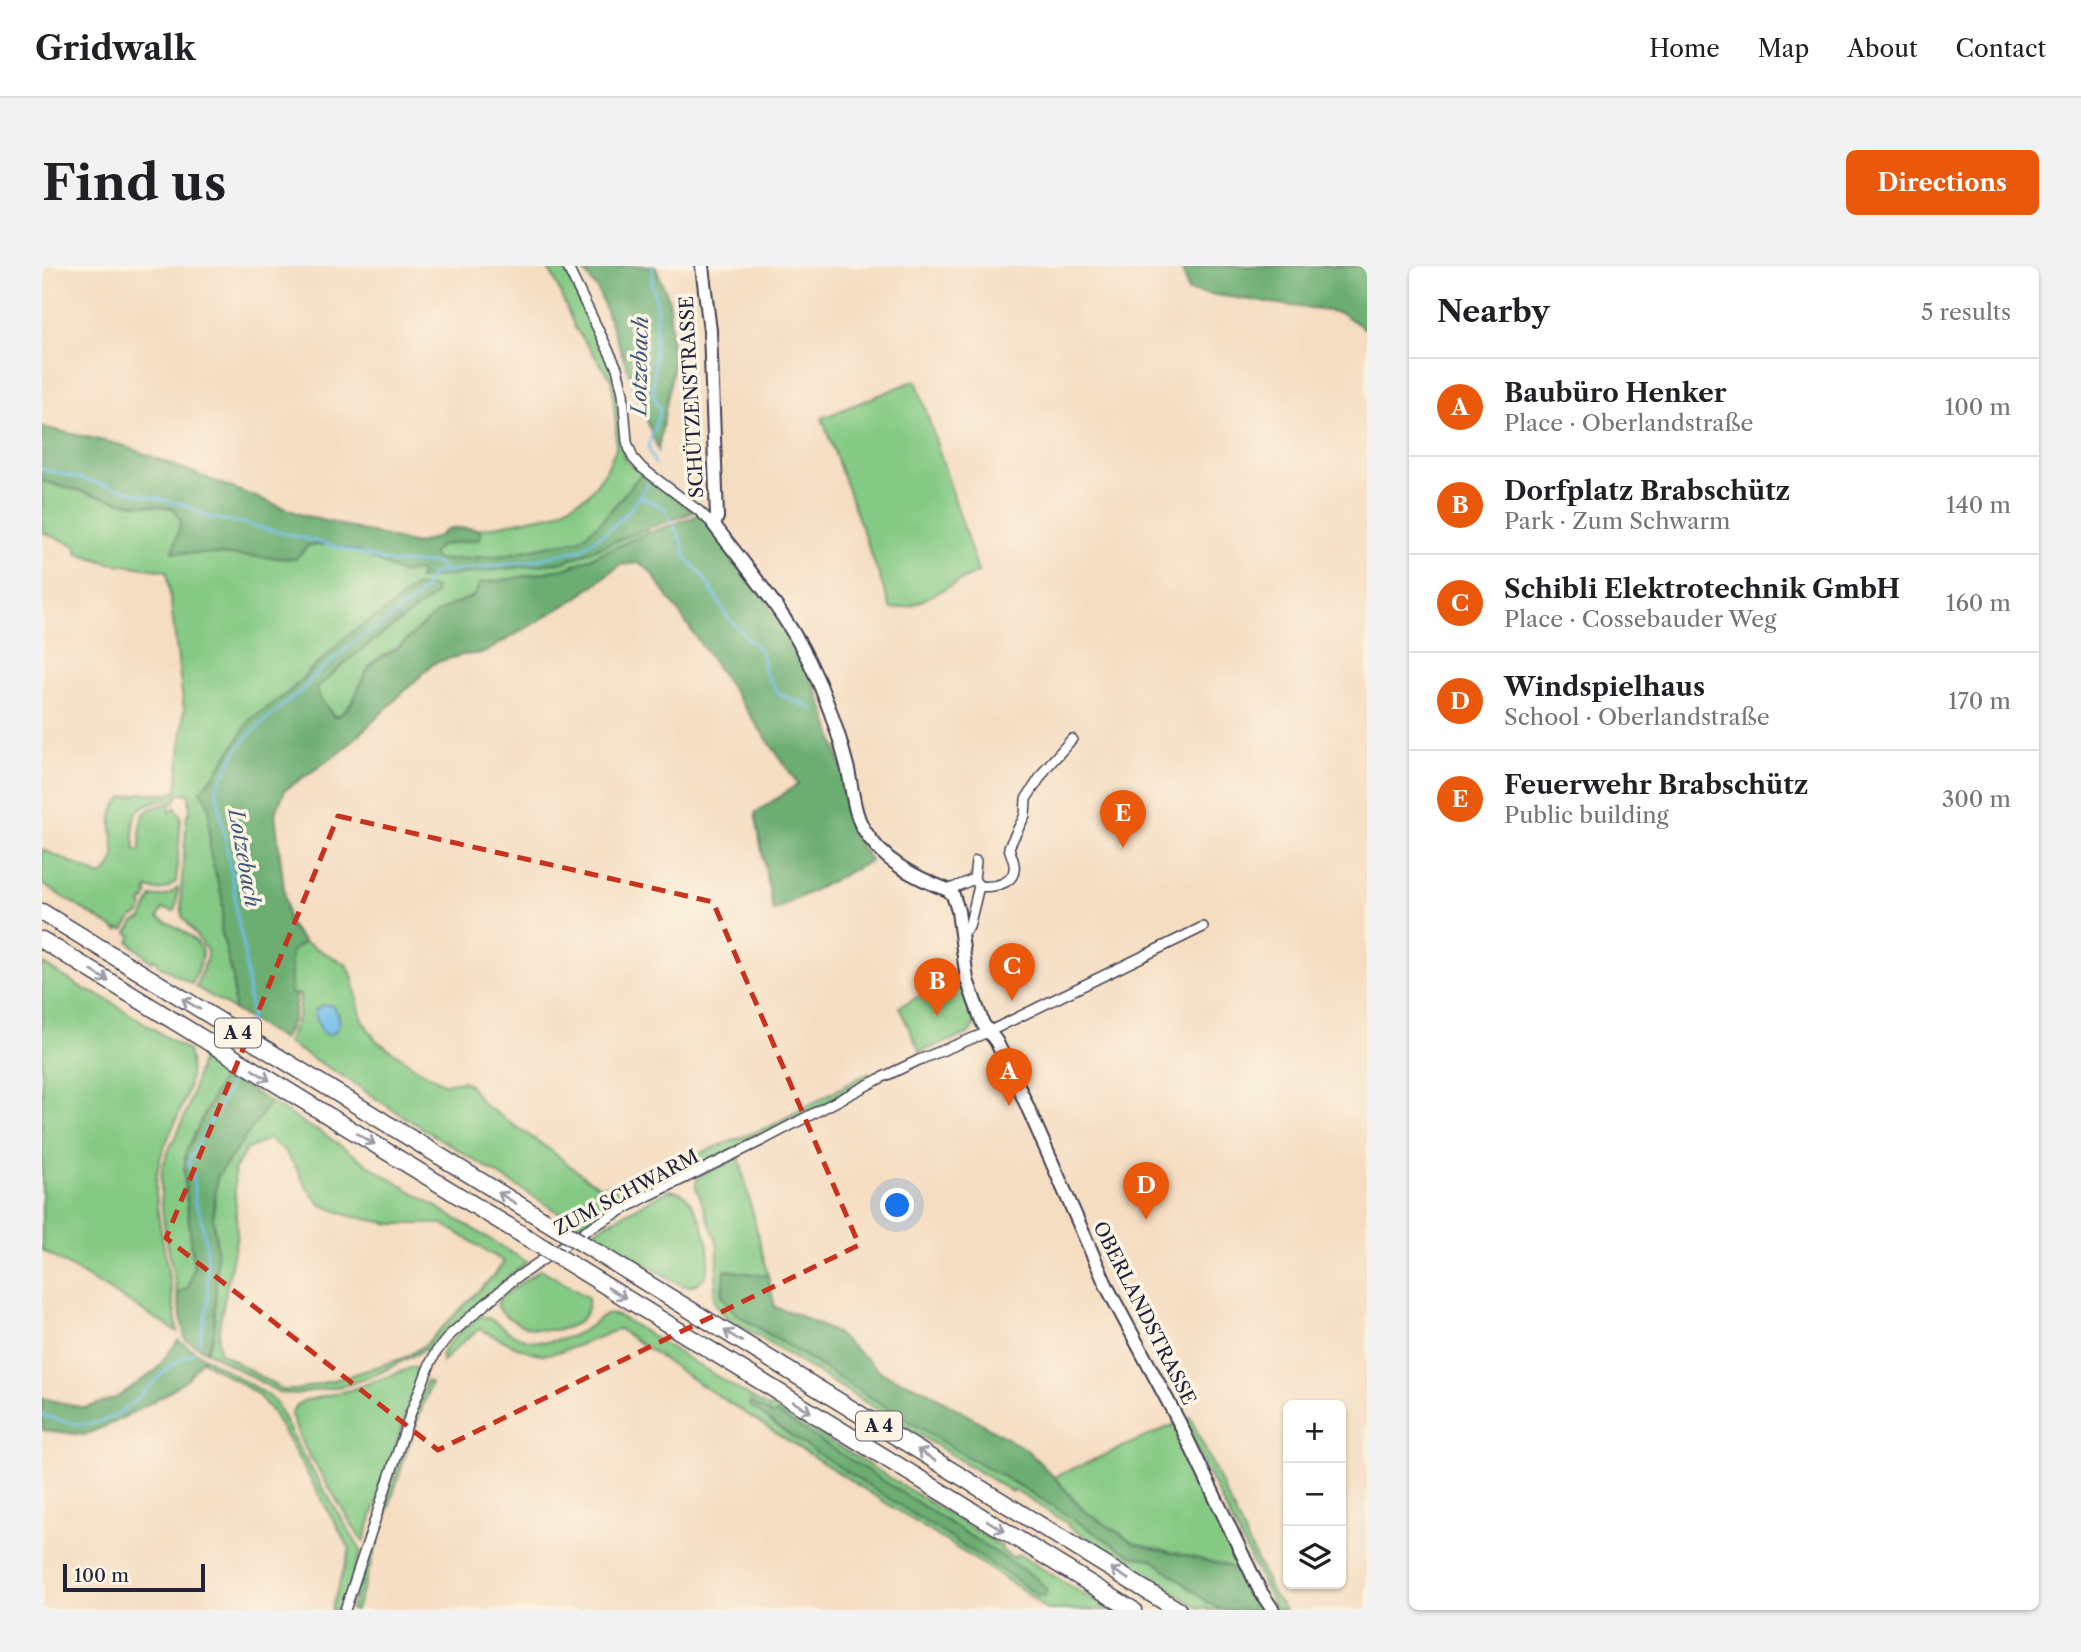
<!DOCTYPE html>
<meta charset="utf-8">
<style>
:root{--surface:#fff;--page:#f2f2f2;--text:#202124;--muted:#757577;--line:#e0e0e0;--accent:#ea580c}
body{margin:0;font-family:"Libre Caslon Text",serif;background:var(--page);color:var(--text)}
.controls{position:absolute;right:21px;bottom:21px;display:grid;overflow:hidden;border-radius:10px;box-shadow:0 2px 5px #0004}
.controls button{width:63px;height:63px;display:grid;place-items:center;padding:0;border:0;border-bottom:2px solid var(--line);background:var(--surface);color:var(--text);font:35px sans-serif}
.scale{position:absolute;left:21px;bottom:18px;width:142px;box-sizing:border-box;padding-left:7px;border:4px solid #22223b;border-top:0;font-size:19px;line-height:24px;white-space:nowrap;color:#22223b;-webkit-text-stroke:5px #fcf5e5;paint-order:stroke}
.you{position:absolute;left:856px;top:940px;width:24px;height:24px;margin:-18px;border:5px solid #fff;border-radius:50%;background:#1a73e8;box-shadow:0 0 0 10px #1a73e833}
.badge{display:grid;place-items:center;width:46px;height:46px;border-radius:50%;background:var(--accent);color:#fff;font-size:23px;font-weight:700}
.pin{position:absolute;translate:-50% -58px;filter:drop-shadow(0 2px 4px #0008)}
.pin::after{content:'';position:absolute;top:37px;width:24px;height:21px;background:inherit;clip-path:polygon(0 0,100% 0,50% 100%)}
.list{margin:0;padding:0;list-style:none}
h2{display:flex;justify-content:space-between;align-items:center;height:91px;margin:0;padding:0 28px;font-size:30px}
h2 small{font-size:23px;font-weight:400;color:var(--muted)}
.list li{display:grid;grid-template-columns:46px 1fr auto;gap:21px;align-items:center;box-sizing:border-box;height:98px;padding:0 28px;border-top:2px solid var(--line)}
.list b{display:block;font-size:26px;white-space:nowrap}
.list p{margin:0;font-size:23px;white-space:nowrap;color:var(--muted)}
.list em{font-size:23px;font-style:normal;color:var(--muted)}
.icon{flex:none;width:38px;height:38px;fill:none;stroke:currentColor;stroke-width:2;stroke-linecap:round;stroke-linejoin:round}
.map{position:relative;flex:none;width:1325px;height:1344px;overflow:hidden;border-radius:10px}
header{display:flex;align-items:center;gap:42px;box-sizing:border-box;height:98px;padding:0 35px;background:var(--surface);border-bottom:2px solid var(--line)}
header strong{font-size:33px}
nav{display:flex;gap:38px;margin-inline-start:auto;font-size:24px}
.intro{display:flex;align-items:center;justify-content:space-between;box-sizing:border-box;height:168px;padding:0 42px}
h1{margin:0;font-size:49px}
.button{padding:18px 32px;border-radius:10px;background:var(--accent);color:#fff;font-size:24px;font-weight:700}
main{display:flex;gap:42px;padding:0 42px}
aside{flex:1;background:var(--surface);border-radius:10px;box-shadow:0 2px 5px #0004}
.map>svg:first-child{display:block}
</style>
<header>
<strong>Gridwalk</strong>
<nav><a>Home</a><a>Map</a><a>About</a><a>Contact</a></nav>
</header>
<div class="intro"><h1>Find us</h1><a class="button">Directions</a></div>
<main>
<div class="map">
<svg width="1325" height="1344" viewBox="0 0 1325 1344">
<rect width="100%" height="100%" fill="#fcf5e5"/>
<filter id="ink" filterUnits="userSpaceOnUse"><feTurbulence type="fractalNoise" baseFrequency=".0143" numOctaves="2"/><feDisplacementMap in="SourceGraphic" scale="14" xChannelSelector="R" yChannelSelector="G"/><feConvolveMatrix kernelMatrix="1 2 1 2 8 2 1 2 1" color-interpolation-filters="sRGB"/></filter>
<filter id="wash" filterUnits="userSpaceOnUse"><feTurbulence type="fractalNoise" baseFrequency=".00686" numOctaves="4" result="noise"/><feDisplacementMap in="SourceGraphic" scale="28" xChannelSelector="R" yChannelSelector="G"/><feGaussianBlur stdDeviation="1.57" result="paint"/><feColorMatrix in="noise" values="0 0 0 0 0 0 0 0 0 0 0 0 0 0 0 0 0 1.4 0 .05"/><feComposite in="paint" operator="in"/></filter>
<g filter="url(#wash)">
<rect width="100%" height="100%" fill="#f5ddc1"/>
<g fill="#85ca84" stroke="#547660" stroke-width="2" fill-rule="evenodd">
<polygon points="504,0 522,0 572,105 578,130 579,158 584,184 581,187 582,192 593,203 596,202 601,206 558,257 537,274 456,290 405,294 392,293 390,287 400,279 438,273 438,263 513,248 547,228 564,205 574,182 574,159 570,114 533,62 512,12"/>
<polygon points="874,114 936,306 867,341 849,343 780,152"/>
<path d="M0,215L79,236L131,242L140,255L131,285L286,279L322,287L359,307L372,305L380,306L377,312L521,296L604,263L606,267L526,302L469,313L438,317L432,330C396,344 384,357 356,381C349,387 340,390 333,395C315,411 317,443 293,451L279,434L274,423L306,394L393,329L373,321L270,402L247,426L209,453L173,509L158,525L163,529L167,542L168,586L180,632L181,644L179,664L191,712L192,744L154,721L165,691V684L140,650L139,627L145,548L148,547L147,528L140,527L135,530L133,536C125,533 119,533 111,536C84,545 92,561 93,584L98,585C100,557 91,541 129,538L127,545L129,546L133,541L139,551L134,616C124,624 119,627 106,622L104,626L106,628L103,635L101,634L99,638L101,640L97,649L90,652L82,664L77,663L76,665L0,618V583L59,610C85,593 64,569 71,546C72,541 77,536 80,532L100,527L127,528L135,525L142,443L125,305L67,297L35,287V280L0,266Z"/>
<path d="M136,622L134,643L132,645L120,643L116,652C128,657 158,672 160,686C161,696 153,709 150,718L115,698L116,695L112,693L110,696L87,676L90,670L85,667L92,656L100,653L110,630C121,633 127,629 136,622Z"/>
<polygon points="262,676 304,698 310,709 320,754 334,774 373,801 403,818 420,815 426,817 441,838 507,883 545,913 558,920 575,919 729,860 828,806 819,818 730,866 589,931 539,960 348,842 307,814 245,777 256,751 258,729 249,728 249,686"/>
<path d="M0,697L44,724L61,731L146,785C158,823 126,861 117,897C110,924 117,954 122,982C127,1010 131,1038 136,1066L0,984Z"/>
<polygon points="915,710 933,758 926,768 878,786 857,741"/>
<path d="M162,795L182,808L144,886L142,910L152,1001L147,1021L135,1028C129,992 115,940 120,904C124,884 136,869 143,849C150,832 153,815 158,797Z"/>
<path d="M228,836L275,865L276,864L328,900L485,996L427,1044L388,1081L335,1108L305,1119L253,1128L238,1127L164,1085L172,1068L175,983L171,952L175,911ZM226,873L241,883L255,903L265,922L279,939L308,950L350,958H401L462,996L453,1008L384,1078L364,1091L307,1110L254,1124H241L177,1086L176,1075L178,1056L195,969L192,904L204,884Z"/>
<polygon points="697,891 726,1010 683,1004 679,1029 695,1049 917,1186 983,1223 1090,1290 1110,1293 1168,1338 1180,1344 1167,1344 1161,1341 1159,1343 1026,1260 1026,1258 972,1224 970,1226 683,1050 673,1037 672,1031 676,994 675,976 654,921 654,916 657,910"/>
<path d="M627,924C629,925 637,925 638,926C659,936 689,1023 641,1020L549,966Z"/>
<path d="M499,1003L546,1032C551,1074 473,1073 455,1039L458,1032Z"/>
<path d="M566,1048L577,1050L728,1143L731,1140L960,1281L959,1284L971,1292L976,1288L1067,1344H1004L982,1325L656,1117L577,1063C558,1070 517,1090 499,1088C478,1085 457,1072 438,1063L424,1073L399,1097L401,1093L399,1090L404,1080L435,1050C450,1050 457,1060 469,1067C495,1082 525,1076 548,1060C555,1055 557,1050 566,1048ZM708,1137L730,1149L735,1147L994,1312L995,1329L976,1315L749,1170L707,1139Z"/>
<polygon points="162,1091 227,1130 234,1137 255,1179 319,1285 299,1344 289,1344 308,1283 229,1144 214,1127 161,1095"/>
<polygon points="371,1101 378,1106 376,1113 322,1275 318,1272 259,1175 249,1149 254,1140 261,1135 308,1124"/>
<polygon points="384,1115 389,1117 368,1175 314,1344 308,1344"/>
<polygon points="1148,1151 1230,1327 1243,1344 1235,1344 1231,1338 1140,1155"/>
<polygon points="1133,1158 1206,1309 1201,1309 1185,1300 1095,1278 1041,1244 1012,1211"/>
</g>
<g fill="#6cae72" stroke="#476856" stroke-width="2">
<polygon points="538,0 613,0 627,34 631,102 616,184 556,24"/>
<polygon points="1140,0 1325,0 1325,64 1299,47 1146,25"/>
<polygon points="0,161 80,179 260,249 374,278 395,271 407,262 438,263 438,273 400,279 390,287 393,293 405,294 456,290 537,274 558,257 601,206 652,246 604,263 521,296 377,313 380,306 372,305 359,307 315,285 286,279 267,279 253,293 131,286 139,255 131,242 79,236 0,215"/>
<path d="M657,249L715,321L763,394L785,451L816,560L808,565L829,595L731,645L713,547L756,518L608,305L597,297L578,299L535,332L442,387L420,389L392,397L300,485L243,524L233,547L246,657L262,676L249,686V728L254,729L251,753L241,774L192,744L191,712L179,664L181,644L180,632L168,586L167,542L163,530L158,525L173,509L209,453L247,426L307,368L352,339L373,321H393V329L306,394L274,423L279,434L292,451C317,443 315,411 333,395C340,390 349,387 356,382C370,370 382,356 397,346C408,339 420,335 432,330L438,317L469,313L526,302L606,267Z"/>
<polygon points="182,808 228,836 175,911 171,952 175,983 172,1068 164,1085 143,1073 135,1028 147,1021 152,1001 142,910 144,886"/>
<path d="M683,1004L726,1010L733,1041L754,1048L794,1067L842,1108L883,1124L985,1184L1012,1211L1041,1244L1094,1278L1186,1300L1201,1309H1206L1223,1344H1180L1168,1338L1110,1293L1090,1290L983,1223L917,1186L696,1049C674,1026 682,1032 683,1004Z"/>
<polygon points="136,1074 162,1091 146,1112 121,1130 71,1157 42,1169 0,1164 0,1132 43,1142 74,1132 114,1104"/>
<polygon points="708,1136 730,1149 735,1147 994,1312 1005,1324 1002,1331 995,1329 976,1315 749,1170 707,1139"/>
</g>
<path fill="#72bdeb" stroke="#4a7093" stroke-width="2" d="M280,739H289C300,748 302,766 284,769L279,764L272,745Z"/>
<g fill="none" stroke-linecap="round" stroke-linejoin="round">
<g stroke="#72bdeb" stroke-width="2.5">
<polyline points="611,0 610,18 615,39 611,127 618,145 606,181 613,198"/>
<polyline points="0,203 142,239 169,252 195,256 265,273 351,297 394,297 407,306"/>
<polyline points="597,230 623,242 640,276 644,292 662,311 686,352 720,387 722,405 736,427 771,443"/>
<polyline points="204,766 209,750 201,676 195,652 192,622 174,523 194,486 209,467 262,422 280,403 314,375 346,354 376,331 387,315 389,308 490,295 540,283 569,262 588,244 606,218"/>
<polyline points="197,789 201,775"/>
<polyline points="157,1078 166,1039 165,987 159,950 153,936 151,908 146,896 187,822 194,799"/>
<path d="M0,1149C14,1153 29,1159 44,1158C81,1156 103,1122 129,1100C136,1094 145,1091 153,1086"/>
</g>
</g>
</g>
<g filter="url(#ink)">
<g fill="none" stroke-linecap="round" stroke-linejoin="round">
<defs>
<g id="street">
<polyline points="525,0 575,102 581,127 585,176 591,192 600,202 657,245 672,259"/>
<polyline points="932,613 934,595"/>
<path d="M937,620C951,622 975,618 972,598C971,592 968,587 967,581L983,549L984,533L1005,501L1030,473"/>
<polyline points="906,624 932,613 937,620 927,661 920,667"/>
<polyline points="303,1344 369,1146 388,1098 394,1086 409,1068 471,1014 546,963 604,931 719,875 837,813 877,794 946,766 1161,661"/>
</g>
<path id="secondary" d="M660,0L668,65L675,251L672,259C705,302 742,345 767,395C783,428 796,464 805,500C810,519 811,545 821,562C840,595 872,611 906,624L911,629L916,645L925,714L941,758L954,775L974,815L1065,1021L1137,1156L1218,1325L1231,1344"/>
<g id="highway">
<polyline points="0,646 523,967"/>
<polyline points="0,674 502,982"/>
<polyline points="538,976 1136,1344"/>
<polyline points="517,991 1091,1344"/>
</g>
</defs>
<use href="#street" stroke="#423e4f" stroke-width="12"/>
<use href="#secondary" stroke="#423e4f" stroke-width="16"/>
<use href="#highway" stroke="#423e4f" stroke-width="19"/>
<use href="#street" stroke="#fff" stroke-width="9"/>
<use href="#secondary" stroke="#fff" stroke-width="12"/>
<use href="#highway" stroke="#fff" stroke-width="16"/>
<defs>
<g id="highway-bridge">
<polyline points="523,967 538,976"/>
<polyline points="502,982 517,991"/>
</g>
</defs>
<use href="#highway-bridge" stroke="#423e4f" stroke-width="19" stroke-linecap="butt"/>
<use href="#highway-bridge" stroke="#fff" stroke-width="16"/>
</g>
<defs><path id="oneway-shaft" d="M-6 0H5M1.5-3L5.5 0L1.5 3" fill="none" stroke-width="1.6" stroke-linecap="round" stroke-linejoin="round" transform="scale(1.75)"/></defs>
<g stroke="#9c9ca7">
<use href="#oneway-shaft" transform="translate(58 710) rotate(32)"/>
<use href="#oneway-shaft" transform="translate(149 738) rotate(-149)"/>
<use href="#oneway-shaft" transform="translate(219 809) rotate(32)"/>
<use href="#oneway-shaft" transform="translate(324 873) rotate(31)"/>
<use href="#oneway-shaft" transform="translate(465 932) rotate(-148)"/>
<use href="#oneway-shaft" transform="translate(575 1027) rotate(31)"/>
<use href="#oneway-shaft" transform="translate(691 1070) rotate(-148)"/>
<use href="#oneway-shaft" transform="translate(760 1141) rotate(31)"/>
<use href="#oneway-shaft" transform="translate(884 1189) rotate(-148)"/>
<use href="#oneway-shaft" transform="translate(954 1260) rotate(32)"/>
<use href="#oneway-shaft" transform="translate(1078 1308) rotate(-148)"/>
</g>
</g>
<path fill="none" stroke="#c8321e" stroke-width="5" stroke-dasharray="14 9" stroke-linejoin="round" d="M296,550L671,636L817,979L396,1184L124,972Z"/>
<g text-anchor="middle" stroke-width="7" stroke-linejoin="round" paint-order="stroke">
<g fill="#fcf5e5" stroke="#63616e" stroke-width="2">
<rect x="173" y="752.5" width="46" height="29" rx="5"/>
<rect x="814" y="1145.5" width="46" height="29" rx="5"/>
</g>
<g font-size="18" font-weight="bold" fill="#22223b">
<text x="196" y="773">A 4</text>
<text x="837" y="1166">A 4</text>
</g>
<g font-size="19" fill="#22223b" stroke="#fcf5e5">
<text transform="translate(649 131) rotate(-93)" y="7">SCHÜTZENSTRASSE</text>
<text transform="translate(584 926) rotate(-28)" y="7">ZUM SCHWARM</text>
<text transform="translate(1103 1047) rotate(63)" y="7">OBERLANDSTRASSE</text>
</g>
<g font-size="21" font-style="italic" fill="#3e5879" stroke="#fcf5e5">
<text transform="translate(598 100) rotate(-89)" y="7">Lotzebach</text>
<text transform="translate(202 592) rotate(80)" y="7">Lotzebach</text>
</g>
</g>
</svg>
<div class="controls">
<button>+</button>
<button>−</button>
<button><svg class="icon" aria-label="layers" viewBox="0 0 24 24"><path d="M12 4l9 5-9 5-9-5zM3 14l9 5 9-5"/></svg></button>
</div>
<div class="scale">100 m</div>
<div class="you"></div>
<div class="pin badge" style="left:967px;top:840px">A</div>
<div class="pin badge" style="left:895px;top:750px">B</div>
<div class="pin badge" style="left:970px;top:735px">C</div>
<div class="pin badge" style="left:1104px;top:954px">D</div>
<div class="pin badge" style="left:1081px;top:582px">E</div>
</div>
<aside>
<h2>Nearby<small>5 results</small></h2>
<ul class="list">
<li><span class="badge">A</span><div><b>Baubüro Henker</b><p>Place · Oberlandstraße</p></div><em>100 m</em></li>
<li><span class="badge">B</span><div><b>Dorfplatz Brabschütz</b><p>Park · Zum Schwarm</p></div><em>140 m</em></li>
<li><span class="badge">C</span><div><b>Schibli Elektrotechnik GmbH</b><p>Place · Cossebauder Weg</p></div><em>160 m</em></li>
<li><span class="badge">D</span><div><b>Windspielhaus</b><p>School · Oberlandstraße</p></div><em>170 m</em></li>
<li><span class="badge">E</span><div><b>Feuerwehr Brabschütz</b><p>Public building</p></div><em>300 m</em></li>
</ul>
</aside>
</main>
